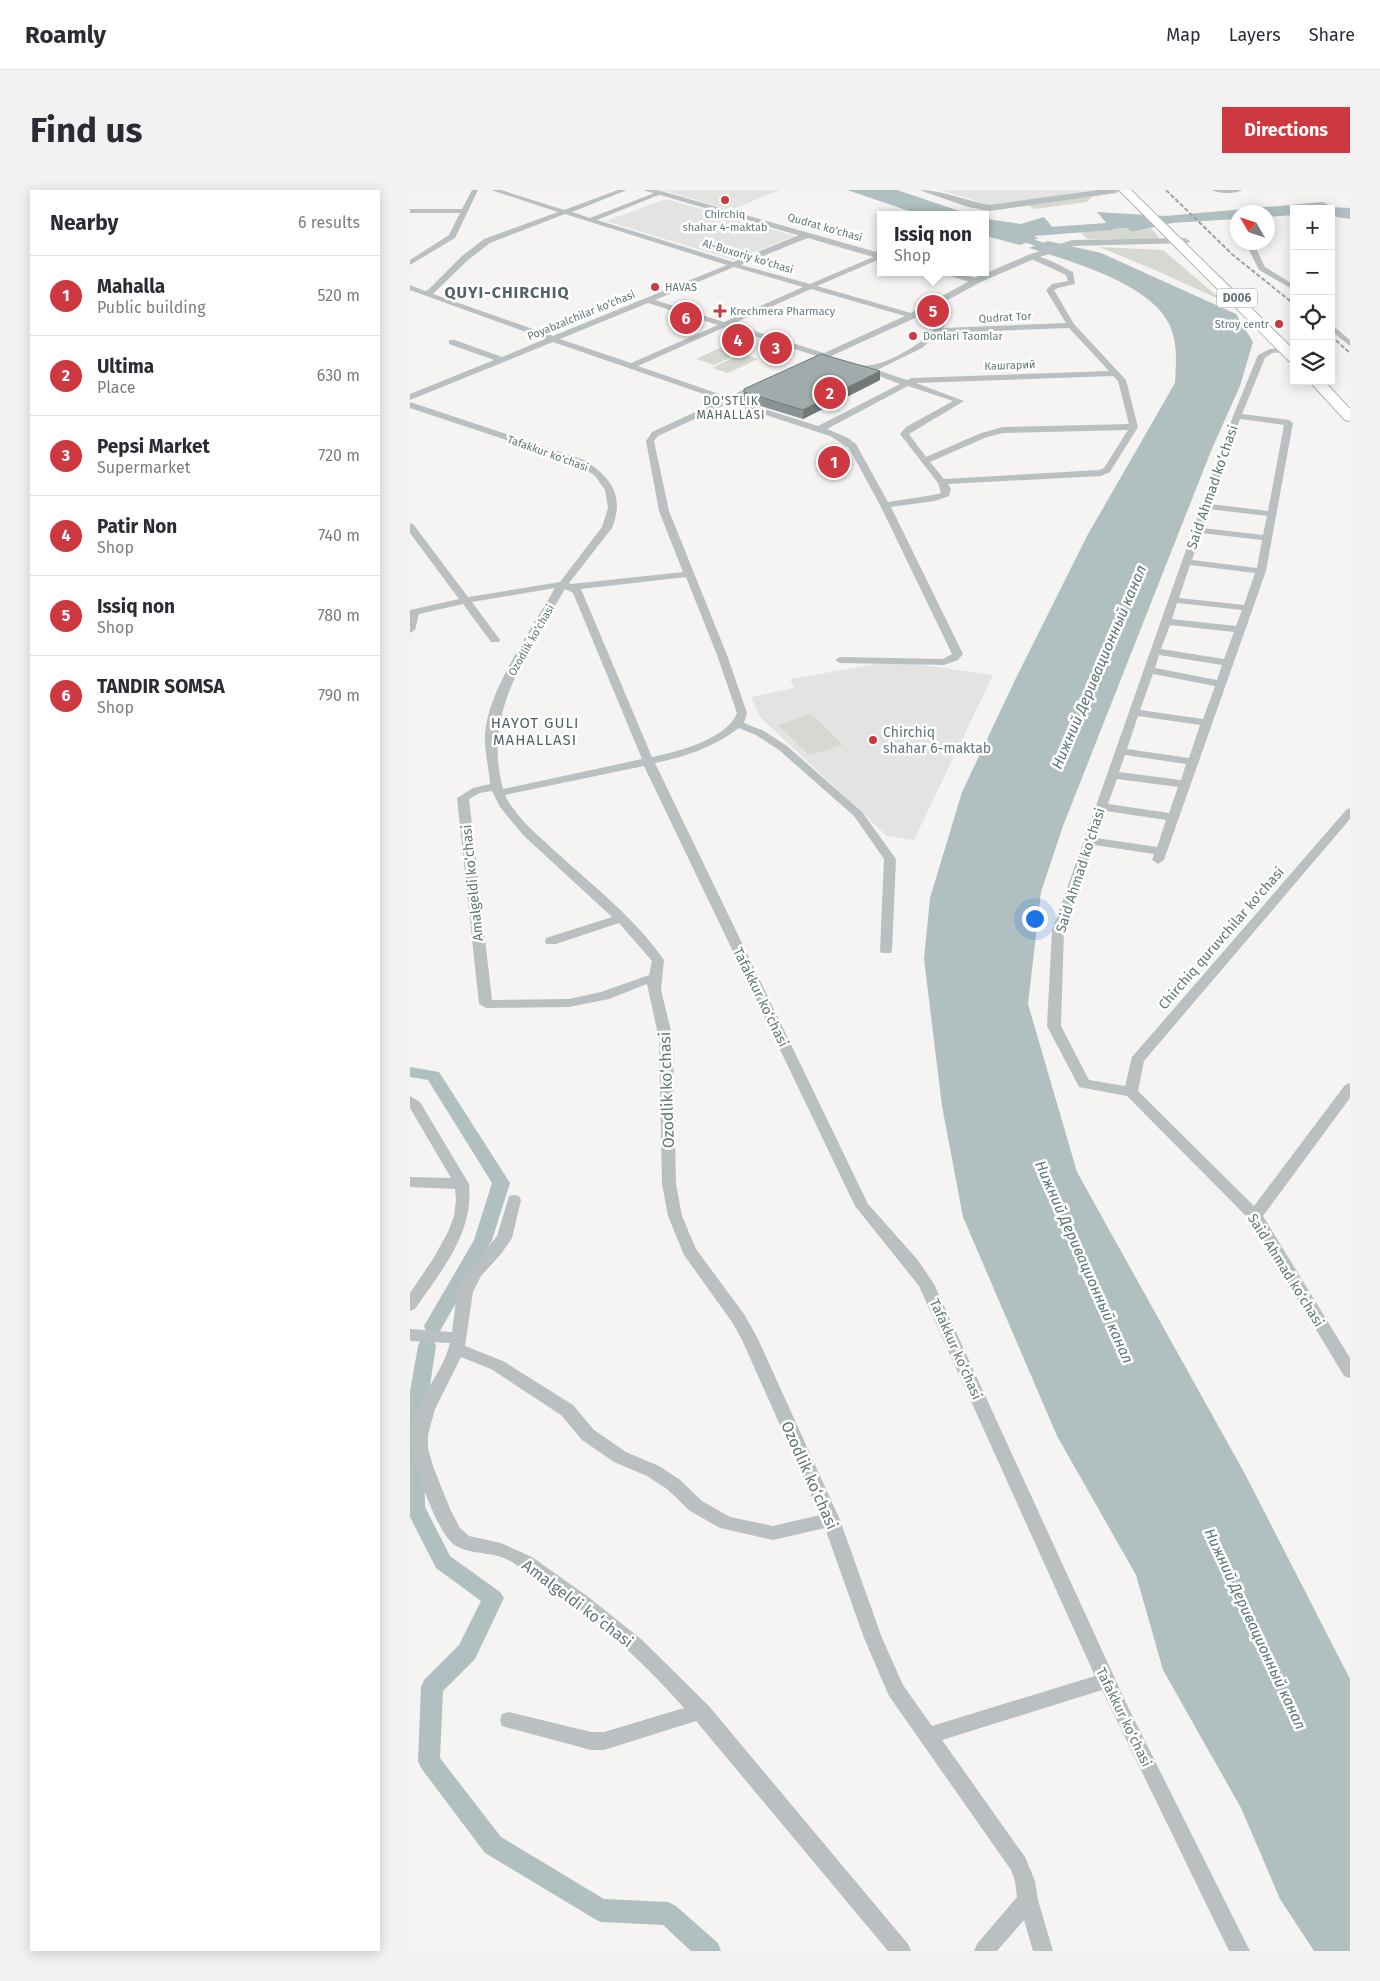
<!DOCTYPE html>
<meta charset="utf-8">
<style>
:root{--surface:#fff;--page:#f2f2f3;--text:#2b2b33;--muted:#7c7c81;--line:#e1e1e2;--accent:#ce3941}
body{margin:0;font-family:"Fira Sans",sans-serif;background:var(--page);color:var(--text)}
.controls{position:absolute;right:15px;top:15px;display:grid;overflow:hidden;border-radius:0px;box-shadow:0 2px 12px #0003}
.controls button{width:45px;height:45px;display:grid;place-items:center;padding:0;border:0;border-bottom:1px solid var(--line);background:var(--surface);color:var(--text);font:25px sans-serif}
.compass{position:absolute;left:820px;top:15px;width:45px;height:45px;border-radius:50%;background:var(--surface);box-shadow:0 2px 12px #0003;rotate:309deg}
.you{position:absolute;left:624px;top:728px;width:18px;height:18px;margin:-12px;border:4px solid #fff;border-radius:50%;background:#1a73e8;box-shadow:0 0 0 8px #1a73e833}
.badge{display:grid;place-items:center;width:32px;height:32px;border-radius:50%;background:var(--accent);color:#fff;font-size:16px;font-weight:700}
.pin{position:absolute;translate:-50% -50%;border:2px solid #fff;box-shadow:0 1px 5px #0006}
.popup{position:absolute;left:467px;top:21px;width:112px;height:65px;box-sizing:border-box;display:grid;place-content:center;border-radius:0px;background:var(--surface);filter:drop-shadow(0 1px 4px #0005);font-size:16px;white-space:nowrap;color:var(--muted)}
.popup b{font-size:19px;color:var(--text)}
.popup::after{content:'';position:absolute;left:50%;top:100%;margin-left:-10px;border:10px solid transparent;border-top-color:var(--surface)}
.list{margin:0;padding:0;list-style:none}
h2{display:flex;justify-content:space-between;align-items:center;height:65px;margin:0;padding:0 20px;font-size:21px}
h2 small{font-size:16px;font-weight:400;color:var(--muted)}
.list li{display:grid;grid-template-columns:32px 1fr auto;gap:15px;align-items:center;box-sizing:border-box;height:80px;padding:0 20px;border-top:1px solid var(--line)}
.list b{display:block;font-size:19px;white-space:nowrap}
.list p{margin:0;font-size:16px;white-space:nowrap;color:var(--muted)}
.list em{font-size:16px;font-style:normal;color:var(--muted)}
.icon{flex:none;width:28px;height:28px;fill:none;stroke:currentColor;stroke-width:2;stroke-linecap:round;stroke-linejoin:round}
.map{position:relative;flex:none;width:940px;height:1761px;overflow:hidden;border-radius:0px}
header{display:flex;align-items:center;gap:30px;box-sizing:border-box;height:70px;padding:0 25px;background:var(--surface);border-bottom:1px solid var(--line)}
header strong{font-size:24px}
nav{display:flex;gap:28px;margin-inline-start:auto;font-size:18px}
.intro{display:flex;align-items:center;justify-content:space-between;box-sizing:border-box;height:120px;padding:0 30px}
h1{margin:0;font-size:35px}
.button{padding:12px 22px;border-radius:0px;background:var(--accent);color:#fff;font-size:18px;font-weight:700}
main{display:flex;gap:30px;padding:0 30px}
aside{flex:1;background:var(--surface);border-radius:0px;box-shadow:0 2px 12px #0003}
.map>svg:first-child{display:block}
</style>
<header>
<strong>Roamly</strong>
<nav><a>Map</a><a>Layers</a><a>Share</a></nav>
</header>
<div class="intro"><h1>Find us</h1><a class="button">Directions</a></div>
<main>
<aside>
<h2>Nearby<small>6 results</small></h2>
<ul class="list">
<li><span class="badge">1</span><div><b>Mahalla</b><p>Public building</p></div><em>520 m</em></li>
<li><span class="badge">2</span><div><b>Ultima</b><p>Place</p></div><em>630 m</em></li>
<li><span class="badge">3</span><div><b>Pepsi Market</b><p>Supermarket</p></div><em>720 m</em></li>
<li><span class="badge">4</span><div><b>Patir Non</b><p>Shop</p></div><em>740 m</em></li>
<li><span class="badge">5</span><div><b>Issiq non</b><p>Shop</p></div><em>780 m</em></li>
<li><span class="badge">6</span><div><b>TANDIR SOMSA</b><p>Shop</p></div><em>790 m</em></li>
</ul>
</aside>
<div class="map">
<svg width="940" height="1761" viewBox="0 0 940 1761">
<rect width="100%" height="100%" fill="#f5f4f2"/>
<g fill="#e3e4e2">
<polygon points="251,0 370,0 321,20"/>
<polygon points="530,0 681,0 583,16"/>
<polygon points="256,9 385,46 324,70 196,31"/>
<polygon points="484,471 583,485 504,650 477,646 350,527 341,507 384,498 380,489"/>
</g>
<g fill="#d6d9d2">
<polygon points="683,6 677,12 624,19 618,15"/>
<polygon points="716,38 722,42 741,38 749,47 748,49 677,49 671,42"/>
<polygon points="689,57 753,60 813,111 745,80"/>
<polygon points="312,157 324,161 320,163 326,165 304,175 286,169"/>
<polygon points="332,163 348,169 318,183 302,178"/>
<polygon points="401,524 433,555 399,565 368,535"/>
</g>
<g fill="#b0c0c0">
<polygon points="437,0 487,0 561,25 511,25"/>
<polygon points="913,12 923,17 940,18 940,29 921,26 921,19 884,19 884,25 858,27 858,22 828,22 827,29 762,33 722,42 716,38 661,42 658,38 698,35 687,22 755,26"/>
<polygon points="634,27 648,44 626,45 625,47 629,48 610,55 576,46 576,29 611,34"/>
<path d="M638,51L691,63L826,124L843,152L830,196L801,261L653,636L631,702L618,814L667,982L835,1284L940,1489V1761H904L870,1709L831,1618L753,1480L726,1385L647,1246L553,1027L532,916L514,769L520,708L552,602L606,488L677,346L765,193C766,174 768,155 760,136C742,94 660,71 619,58Z"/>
</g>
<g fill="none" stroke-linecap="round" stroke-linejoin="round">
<g fill="#b0c0c0" fill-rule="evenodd">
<polygon points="576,33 652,59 653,61 652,63 646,63 576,39"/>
<polygon points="0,877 29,882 100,993 82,1050 30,1141 23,1143 16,1141 14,1136 64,1050 82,993 18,890 0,887"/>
<polygon points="17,1149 24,1151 26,1156 14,1235 15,1317 40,1366 90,1402 94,1408 65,1469 33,1501 30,1568 91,1647 194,1709 258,1712 266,1716 308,1753 311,1761 281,1761 253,1735 191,1732 183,1728 75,1663 11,1578 8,1571 11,1497 14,1490 49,1455 71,1411 26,1378 0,1327 0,1201 8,1156 10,1151"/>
</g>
<polygon fill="#b0c0c0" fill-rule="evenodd" points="697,33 702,34 704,37 702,40 610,47 605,46 603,43 605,40 610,39"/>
<defs>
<g id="primary">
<polygon points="709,0 721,0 884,160 884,172 879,171"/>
<polygon points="899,191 914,191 940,219 940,231 935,230"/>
</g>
</defs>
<use href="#primary" stroke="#aeb4b5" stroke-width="2"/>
<g fill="#bac0c1" fill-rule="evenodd">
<polygon points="62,0 68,0 45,48 0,75 0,70 39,45 50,23 0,23 0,19 52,19"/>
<path d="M81,0H91L154,20L208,0H217L162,22L180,28L247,2H251V4L187,30L323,72L394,43H400V47L331,75L400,94L470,64V69L407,96L501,123L563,89H569V93L534,112L539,116L538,128L533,138L656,133L636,100L642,94L658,91L656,85L617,67C626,61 653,77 663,82L665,94L648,98L644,100L664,134L716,190L728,237L700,282L691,286L538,294L541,299L539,306L525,311L481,317L553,464L548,470L534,475L430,473L425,470L430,467L533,469L542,464L470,315L439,258L420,246L319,213L248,246L244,251L259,321L317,465L337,523L334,533L354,541L377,556L452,622L486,669L482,760L481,763H471L470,760L474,669L444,626L369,560L346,545L329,538C304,557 275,567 245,573L458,1014L507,1069L524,1094L718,1517L840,1761H819L692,1500L532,1550L615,1667L625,1691L628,1710L643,1761H623L614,1730L587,1761H564L567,1754L607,1707L605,1691L601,1680L479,1506L454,1448L415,1338L363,1350L310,1338L280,1321L257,1299L237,1286L204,1272L172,1250L151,1225L81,1179L51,1167L25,1219L18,1245V1259L24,1279L41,1321L50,1338L59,1346L91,1353L122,1367L177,1406L231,1449L298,1515L498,1754L501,1761H478L286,1531L194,1560H181L99,1538L92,1536L90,1530L92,1524L99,1522L181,1542H194L274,1518C227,1465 172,1415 111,1378C104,1373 96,1368 88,1366C73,1362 52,1363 41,1352C25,1336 1,1270 1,1247C2,1212 32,1186 40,1153L0,1151V1139L42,1142L47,1102L60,1079L87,1046L99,1006L104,1005L109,1006L111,1010L102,1048L91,1064L71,1086L63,1102L55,1156L93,1171L163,1215L184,1240L216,1262L249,1276L269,1289L292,1311L320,1327L363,1336L410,1325L332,1150L322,1132L274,1065L258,1026L252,994L249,849L237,794L199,809L159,817L76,818L69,814L47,608L63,598L80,594C79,578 74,560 75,544C78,499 123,437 145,398L62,412L90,450L89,452H81L53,414L9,424L5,440L0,443V420L49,409L0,343V333L3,334L58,407L150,392L192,337L198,318L195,300L185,286L168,274L0,218V212L174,270C201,287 215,306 202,338L159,393L161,394L273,382L249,321L236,251L242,242L311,210L143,152L0,210V204L84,170L39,154V150H45L92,167L135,149L0,100V95L15,101L18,100L52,66L74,49L148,22ZM155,24L317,75L143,146L23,104L58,70L80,53ZM324,77L393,97L314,132L245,110ZM401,99L495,126L414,163L322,134ZM238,113L308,135L221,173L150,149ZM528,115L531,117C530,125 530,132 524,139C514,153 469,180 452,175L448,178L490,194L408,236L326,210L352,198V194H346L318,207L228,176L315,137L407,166L395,171V175C403,176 413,170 421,169V166L505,128ZM659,138L699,181L502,188L497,190L467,180L512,158L529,143ZM703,186L708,191L719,234L593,237L571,243L516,267L499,244L554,211L506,193ZM498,196L543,211L496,237L490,244L528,293L531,303L523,305L478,312L446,254L438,248L417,239ZM718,240L694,278L689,280L534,289L520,272L577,247L593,243ZM276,387L307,465L327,523C317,549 267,562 242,567L171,399ZM155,399L163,403L232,569L93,599C72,521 118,463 155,399ZM234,576L445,1016L509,1096L685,1486L522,1536L493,1495L472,1448L430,1330L348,1149L334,1124L286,1059L272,1026L266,994L263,849L251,800L254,770C226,729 183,696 146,662C128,645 106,628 95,605ZM82,601L90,617L113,645L202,727L136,748L135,751L136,754H146L209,733L242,771L239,785L191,802L159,809L82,810L59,609L70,603Z"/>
<path d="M802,0H832C826,4 808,4 802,0Z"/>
<polygon points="837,52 843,52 855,77 884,95 884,100 849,80 836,54"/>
<polygon points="921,134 940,150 940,156 921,141"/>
<path d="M884,157V161L862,163L855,168L832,224L879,230L883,233L856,381L754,670L748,674L742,670L744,664L684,655L654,741L651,836L679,890L715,896L722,867L936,620L940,618V629L734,871L728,901L844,1016L935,895L940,893V908L853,1026L940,1168V1188L934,1186L840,1030L717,906L669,897L637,836L642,741L823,226L848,165L860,159ZM830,229L874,235L858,321L801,314ZM799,319L857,326L853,345L793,338ZM791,343L852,350L847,378L782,370ZM780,375L845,383L834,415L769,408ZM767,413L832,420L826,436L762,429ZM760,435L824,442L814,469L751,459ZM749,465L812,475L807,490L745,478ZM743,484L805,496L793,529L730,520ZM728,526L790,535L779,568L717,559ZM715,565L776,574L771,590L709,582ZM707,589L768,597L759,623L698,614ZM696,621L756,630L747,657L686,648Z"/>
<path d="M0,906L10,912L59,994C64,1043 31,1081 5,1119L0,1121V1103L23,1069L38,1042L44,1026L46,1010L45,999L0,997V987L41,988L0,918Z"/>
</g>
<g fill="#bac0c1" fill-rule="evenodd">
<polygon points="233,0 247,0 470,63 470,69"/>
<path d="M509,0C533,0 556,11 580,15L687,0H710L706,3L580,21L558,17Z"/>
<polygon points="775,48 780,51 778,53 663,56 624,69 566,94 527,82 544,82 565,88 618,65 662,50"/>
</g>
<use href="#primary" fill="#fff" fill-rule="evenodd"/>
<g stroke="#9aa4a5" stroke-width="2" stroke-dasharray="4.5 2" stroke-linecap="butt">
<polyline points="756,0 823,65 884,114"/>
<polyline points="921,146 940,163"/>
</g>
</g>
<polygon fill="#8a9394" points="470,190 393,229 334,211 334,199"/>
<polygon fill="#707878" points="470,181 470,190 393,229 393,220"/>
<polygon fill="#a0abac" stroke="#707878" points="411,164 470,181 393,220 334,202 334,199"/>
<g fill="#ce3941" stroke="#fff" stroke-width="2">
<circle cx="315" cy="10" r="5"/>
<circle cx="245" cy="97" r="5"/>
<path d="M307.5 113.5h5v5h5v5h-5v5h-5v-5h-5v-5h5z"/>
<circle cx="869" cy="134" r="5"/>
<circle cx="503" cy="146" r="5"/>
<circle cx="463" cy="550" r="5"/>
</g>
<g text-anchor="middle" stroke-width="5" stroke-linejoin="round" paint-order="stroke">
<g font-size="11" fill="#63777a" stroke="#fff" text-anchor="start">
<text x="315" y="28" text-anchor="middle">Chirchiq<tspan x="315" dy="13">shahar 4-maktab</tspan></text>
<text x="255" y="101">HAVAS</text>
<text x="320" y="125">Krechmera Pharmacy</text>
<text x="859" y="138" text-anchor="end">Stroy centr</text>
<text x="513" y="150">Donlari Taomlar</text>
</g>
<g font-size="11" fill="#63777a" stroke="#fff">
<text transform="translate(415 37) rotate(16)" y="4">Qudrat ko‘chasi</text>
<text transform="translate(338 66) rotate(17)" y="4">Al-Buxoriy ko‘chasi</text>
<text transform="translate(171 125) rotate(-22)" y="4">Poyabzalchilar ko‘chasi</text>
<text transform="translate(595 127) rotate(-3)" y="4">Qudrat Tor</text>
<text transform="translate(600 175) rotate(-2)" y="4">Кашгарий</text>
<text transform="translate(138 263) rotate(20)" y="4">Tafakkur ko‘chasi</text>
<text transform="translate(121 450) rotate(-60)" y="4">Ozodlik ko‘chasi</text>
</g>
<rect fill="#fff" stroke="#92a0a2" stroke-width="1" x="807" y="98.5" width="40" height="19" rx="4"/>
<g font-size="12" font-weight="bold" fill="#63777a">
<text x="827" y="112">D006</text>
</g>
<g font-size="12" letter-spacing="1" fill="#546366" stroke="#fff">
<text x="321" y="215">DO'STLIK<tspan x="321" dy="14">MAHALLASI</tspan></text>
</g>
<g font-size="14" fill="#63777a" stroke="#fff">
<text transform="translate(802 297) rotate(-71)" y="5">Said Ahmad ko‘chasi</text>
<text transform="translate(670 680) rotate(-72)" y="5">Said Ahmad ko‘chasi</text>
<text transform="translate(62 693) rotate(-96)" y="5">Amalgeldi ko‘chasi</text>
<text transform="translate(811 748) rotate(-49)" y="5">Chirchiq quruvchilar ko'chasi</text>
<text transform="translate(351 807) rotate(64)" y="5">Tafakkur ko‘chasi</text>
<text transform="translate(876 1080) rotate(58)" y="5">Said Ahmad ko‘chasi</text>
<text transform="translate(546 1159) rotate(66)" y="5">Tafakkur ko‘chasi</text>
<text transform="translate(714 1527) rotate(64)" y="5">Tafakkur ko‘chasi</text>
</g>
<g font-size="14" fill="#63777a" stroke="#fff" text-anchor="start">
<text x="473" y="547">Chirchiq<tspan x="473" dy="16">shahar 6-maktab</tspan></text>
</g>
<g font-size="15" font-style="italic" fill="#5e7675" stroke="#fff">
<text transform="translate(689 477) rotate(-67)" y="5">Нижний Деривационный канал</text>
<text transform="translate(674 1072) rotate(66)" y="5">Нижний Деривационный канал</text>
<text transform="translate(845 1439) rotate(65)" y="5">Нижний Деривационный канал</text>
</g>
<g font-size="15" letter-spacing="1" fill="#546366" stroke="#fff">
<text x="125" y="538">HAYOT GULI<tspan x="125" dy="17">MAHALLASI</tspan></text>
</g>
<g font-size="16" font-weight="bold" letter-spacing="1" fill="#546366" stroke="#fff">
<text x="97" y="108">QUYI-CHIRCHIQ</text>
</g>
<g font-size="16" fill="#63777a" stroke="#fff">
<text transform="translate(256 900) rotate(-92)" y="6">Ozodlik ko‘chasi</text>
<text transform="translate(400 1285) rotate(66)" y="6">Ozodlik ko‘chasi</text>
<text transform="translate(168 1413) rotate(37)" y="6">Amalgeldi ko‘chasi</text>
</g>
</g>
</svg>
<div class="controls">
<button>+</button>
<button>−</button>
<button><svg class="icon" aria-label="locate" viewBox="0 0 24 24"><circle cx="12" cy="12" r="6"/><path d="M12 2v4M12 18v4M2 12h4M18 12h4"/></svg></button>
<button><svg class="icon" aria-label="layers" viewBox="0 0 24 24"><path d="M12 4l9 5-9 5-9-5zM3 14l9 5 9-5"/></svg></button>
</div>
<svg class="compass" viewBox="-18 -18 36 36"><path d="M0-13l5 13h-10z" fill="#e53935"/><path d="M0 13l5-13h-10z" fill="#7c7c81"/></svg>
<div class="you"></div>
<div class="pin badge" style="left:424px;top:272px">1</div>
<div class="pin badge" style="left:420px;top:203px">2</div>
<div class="pin badge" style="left:366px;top:158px">3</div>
<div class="pin badge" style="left:328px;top:150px">4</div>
<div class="pin badge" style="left:523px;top:121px">5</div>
<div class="popup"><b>Issiq non</b>Shop</div>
<div class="pin badge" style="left:276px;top:128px">6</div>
</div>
</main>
